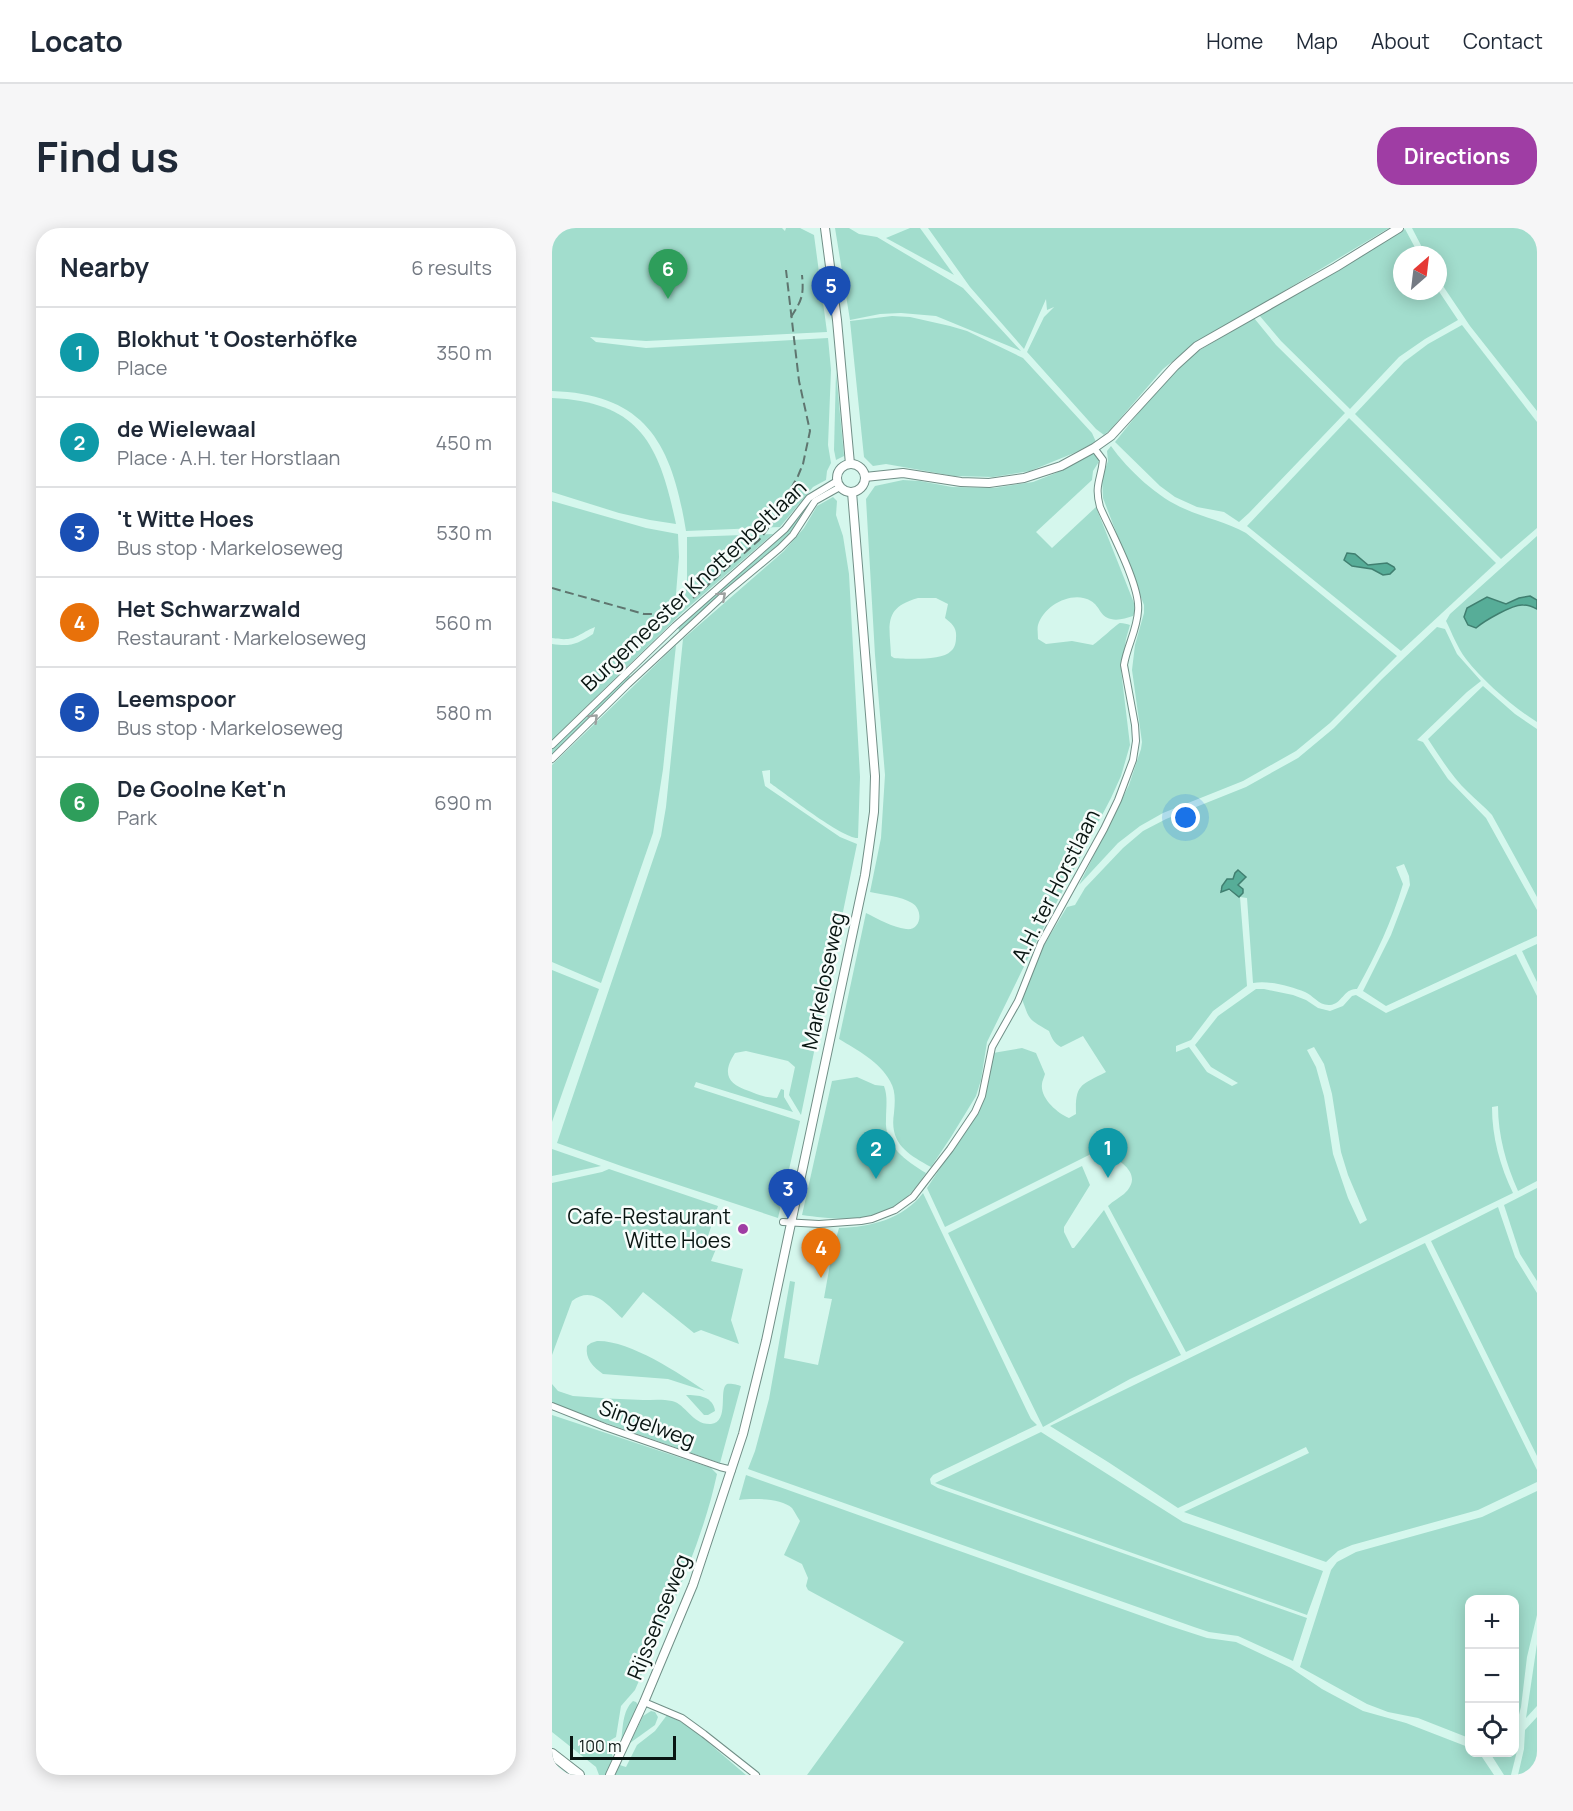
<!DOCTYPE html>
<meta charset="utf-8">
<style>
:root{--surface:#fff;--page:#f6f6f7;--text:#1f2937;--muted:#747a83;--line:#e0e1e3;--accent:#9f3da4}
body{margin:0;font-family:Manrope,sans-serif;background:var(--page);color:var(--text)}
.controls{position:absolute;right:18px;bottom:18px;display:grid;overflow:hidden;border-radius:12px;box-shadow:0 3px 15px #0003}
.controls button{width:54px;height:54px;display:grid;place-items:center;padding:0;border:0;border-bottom:2px solid var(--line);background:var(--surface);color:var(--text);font:30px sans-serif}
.compass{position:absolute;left:841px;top:18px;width:54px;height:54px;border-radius:50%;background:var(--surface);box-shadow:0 3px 15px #0003;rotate:28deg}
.scale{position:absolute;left:18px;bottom:15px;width:106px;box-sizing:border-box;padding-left:6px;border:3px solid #091512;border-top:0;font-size:16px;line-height:21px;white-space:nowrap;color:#091512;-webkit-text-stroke:4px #f7fdfb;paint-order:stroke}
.you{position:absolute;left:634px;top:590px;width:21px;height:21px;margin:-15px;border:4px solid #fff;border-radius:50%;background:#1a73e8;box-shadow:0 0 0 9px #1a73e833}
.badge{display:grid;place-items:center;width:39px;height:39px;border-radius:50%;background:var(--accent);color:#fff;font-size:20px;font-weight:700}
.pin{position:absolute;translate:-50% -50px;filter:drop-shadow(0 2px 3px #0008)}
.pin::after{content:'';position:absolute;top:32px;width:21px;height:18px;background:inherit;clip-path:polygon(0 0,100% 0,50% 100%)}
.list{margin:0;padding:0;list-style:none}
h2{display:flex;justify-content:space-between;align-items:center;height:78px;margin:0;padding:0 24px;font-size:26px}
h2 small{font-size:20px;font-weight:400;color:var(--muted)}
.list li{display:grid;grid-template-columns:39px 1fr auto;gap:18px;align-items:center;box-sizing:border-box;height:90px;padding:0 24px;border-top:2px solid var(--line)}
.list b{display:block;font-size:22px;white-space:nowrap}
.list p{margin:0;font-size:20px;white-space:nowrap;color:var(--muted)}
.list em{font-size:20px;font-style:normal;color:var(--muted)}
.icon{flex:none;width:33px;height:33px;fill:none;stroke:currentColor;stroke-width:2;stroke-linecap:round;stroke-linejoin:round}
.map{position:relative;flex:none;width:985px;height:1547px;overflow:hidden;border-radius:24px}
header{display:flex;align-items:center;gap:36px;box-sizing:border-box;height:84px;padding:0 30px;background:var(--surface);border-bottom:2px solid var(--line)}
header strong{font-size:28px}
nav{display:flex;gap:33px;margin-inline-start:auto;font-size:21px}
.intro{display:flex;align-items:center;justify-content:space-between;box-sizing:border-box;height:144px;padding:0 36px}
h1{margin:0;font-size:42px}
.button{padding:15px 27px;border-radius:24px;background:var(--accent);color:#fff;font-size:21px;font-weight:700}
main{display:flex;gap:36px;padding:0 36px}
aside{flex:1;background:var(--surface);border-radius:24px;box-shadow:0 3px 15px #0003}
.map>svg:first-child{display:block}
</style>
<header>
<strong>Locato</strong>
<nav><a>Home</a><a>Map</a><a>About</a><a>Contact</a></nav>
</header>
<div class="intro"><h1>Find us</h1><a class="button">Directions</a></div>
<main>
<aside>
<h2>Nearby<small>6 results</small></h2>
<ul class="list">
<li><span class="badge" style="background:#0f9aa8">1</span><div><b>Blokhut 't Oosterhöfke</b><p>Place</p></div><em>350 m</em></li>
<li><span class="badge" style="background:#0f9aa8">2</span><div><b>de Wielewaal</b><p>Place · A.H. ter Horstlaan</p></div><em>450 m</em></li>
<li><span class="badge" style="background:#1a4fb4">3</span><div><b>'t Witte Hoes</b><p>Bus stop · Markeloseweg</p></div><em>530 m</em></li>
<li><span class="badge" style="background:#e8710a">4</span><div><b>Het Schwarzwald</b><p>Restaurant · Markeloseweg</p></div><em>560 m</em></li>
<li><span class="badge" style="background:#1a4fb4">5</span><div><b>Leemspoor</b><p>Bus stop · Markeloseweg</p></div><em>580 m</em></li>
<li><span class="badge" style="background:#2e9e5b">6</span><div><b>De Goolne Ket'n</b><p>Park</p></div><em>690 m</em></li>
</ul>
</aside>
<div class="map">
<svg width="985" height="1547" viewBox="0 0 985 1547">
<rect width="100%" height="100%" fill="#d5f7ed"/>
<g fill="#a2ddcd" fill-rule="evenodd">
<path d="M0,0H230L233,3L234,0H248L262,7L275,104L94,113L38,109L44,114L94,120L276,110L279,142L276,217L279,235L275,243L274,252L261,259L228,299L134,303C120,217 95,166 0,163Z"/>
<polygon points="283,0 297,0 307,6 325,9 411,60 469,123 384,88 349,85 328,86 298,92"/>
<polygon points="358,0 368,0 402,47 334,10"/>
<polygon points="376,0 837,0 637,120 611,141 559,201 552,207 544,201 475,124 492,89 502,79 495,82 494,71 472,121 418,59"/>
<polygon points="860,0 985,0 985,183 918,98 891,58 886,49 886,27 874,27"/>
<polygon points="853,1 867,27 850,27 850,63 886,62 906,92 873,111 847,129 798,181 729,113 707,87"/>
<polygon points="340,88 358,89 398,98 415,103 471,130 540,205 544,214 522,225 478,243 441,249 402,248 334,236 321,238 312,229 298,93"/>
<polygon points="702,90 724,117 793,185 697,285 687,294 672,284 645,279 623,269 608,258 563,214 613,152 643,125"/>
<polygon points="910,97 985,194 985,300 949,331 803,186 852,134 876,116"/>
<polygon points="284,144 292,228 284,232 282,222"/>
<path d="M0,170C89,174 107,217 124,296L98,292L67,285L0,264Z"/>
<polygon points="797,190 944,335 849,423 695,298"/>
<path d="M559,218C576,242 606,270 633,281C653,290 675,294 694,305L845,428L778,495L744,523L691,553L611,585L588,598L566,615L527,657L577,557L589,521L590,514L580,442L583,417L592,385V377L551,270L550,250L556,233L555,223Z"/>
<path d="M535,226C542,226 545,225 548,232L541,243L540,252L484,304L500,320L544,279L582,375L583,383L581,388C574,390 566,393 559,391C548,389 548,378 539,373C521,362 492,377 486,397C485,401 486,406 486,411L494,416L520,413L541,417C547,413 565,396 568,395C572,395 575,396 578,397L574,411L569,442L578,517L569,548L559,570L483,716L435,814L429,852L424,868L399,909L379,939C356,926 337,916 342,885C343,874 344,863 338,853C328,834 305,822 287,811L314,685C326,691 340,699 354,701C369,703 372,682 360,675C349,668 331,667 318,664L329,610L333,547L323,427L314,271L323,258L351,252L368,253L400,259L442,260L481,254L504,245ZM366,370H384L396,376L393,390C400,396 405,399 404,410C404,414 403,420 399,423C390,433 355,431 342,430L339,428C338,398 330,380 366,370Z"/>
<path d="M281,269L285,273L284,287L291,308L297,346L308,549L306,610C291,611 234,566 218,555V542L210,543L213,558L288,609L305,616L249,887L237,867L243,839L236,833L194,823L183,825C170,845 175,856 197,863C206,867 215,870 225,870L229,861L232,862V869L241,884L144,854L142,859L248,893L226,990L72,939L5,915L109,608L114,579L131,411L232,323L252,300L265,278Z"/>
<polygon points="261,271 247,297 227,318 127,404 126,397 223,314 241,296"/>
<path d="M0,273L94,300L126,306L127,329L123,378H132L135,351V309L221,306L131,384L0,512V416C19,419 25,416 41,406L43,399C24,407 24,414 0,410Z"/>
<path d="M985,308V372L978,368L967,370L954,376L935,369L916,380L924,400C934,393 959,376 971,377C976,377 981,379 985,381V494C961,479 931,453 914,431C905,419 900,405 894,393L898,386Z"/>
<path d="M885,399L893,401L905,426L929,453L915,464L865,512L871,514L896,551L934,590L985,682V708L834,778L811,763L839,707L855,665L858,657L857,648L852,636L844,639L851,656C840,693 824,727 805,761C792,760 790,776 778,777C767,778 761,767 753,764C739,758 716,752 701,755L695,670L688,669L695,758L661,783L639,812L624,818V824L637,819L655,844L680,858L686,855L659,839L643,817L666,788L704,761H712L741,767L754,772L766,780L778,783L791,778L800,768L804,767L834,785L964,726L985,768V953L966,963C954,936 946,907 946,878L940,879C940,909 948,938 961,965L634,1124L556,978C561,973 567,970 572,966C592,947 570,934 555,925L566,920L563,914L393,999L375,960L426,883L433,868L441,825L470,820L484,825L493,846C492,850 490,853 490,856C488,870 505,885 517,890L524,886C523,856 529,857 554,844L531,808L509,819C502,815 500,811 497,803C477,791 478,794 470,771L492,717L515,679L523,677L533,660L571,620L591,603L614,591L694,559L746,530L782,500L830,451ZM689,644L694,650L686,657L687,659L684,667L675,661L668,662L675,651H681L683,646ZM762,819L772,836L780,866L789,924L796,947L815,992L808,996L796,970L781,926L772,868L764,839L755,822Z"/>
<polygon points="124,417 111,541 101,605 49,755 0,734 0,537"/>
<polygon points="75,446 80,450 0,528 0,519"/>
<path d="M931,458L963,486L985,501V669L940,587C932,578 924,572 916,564C900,549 888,529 876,511Z"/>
<polygon points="985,716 985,754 970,723"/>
<polygon points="0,742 47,761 0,894"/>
<path d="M305,849L323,857L332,858C336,869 334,879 334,891C332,918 354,933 374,945C366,956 358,968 346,977C321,996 279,991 250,987L280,853Z"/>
<polygon points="0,921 49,938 0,948"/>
<polygon points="530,938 538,957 512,999 512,1004 520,1020 522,1020 552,982 629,1127 578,1151 491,1199 396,1005"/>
<path d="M57,941L166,978L156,1008L162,1020L164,1021L159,1033L191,1041L179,1092L187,1116L149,1102L142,1105L91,1064L70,1090C55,1076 40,1057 20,1073L0,1127V955L50,944Z"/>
<polygon points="985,960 985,1053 968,1026 952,977"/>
<path d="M371,965L474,1181L479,1191L485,1197L381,1247L378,1251L379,1256L386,1260L755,1390L741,1433L686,1408L657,1404L642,1399L196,1241L203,1223L217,1171L238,1053L243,1054L232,1130L266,1137L280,1071L272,1070L280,1025L287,1000C319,999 351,991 371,965Z"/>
<polygon points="946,979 963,1029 985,1065 985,1228 879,1013"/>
<polygon points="873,1015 985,1242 985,1254 926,1282 800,1317 786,1323 774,1334 632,1284 757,1225 754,1219 626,1280 556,1234 498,1198"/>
<path d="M45,1113C77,1112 127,1145 153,1163L116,1151L51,1146C41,1139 33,1131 35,1118L39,1115Z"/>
<path d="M0,1156L6,1163L21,1168C45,1170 68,1171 91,1172C100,1172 111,1171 120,1173C134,1176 140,1197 159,1196C178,1194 166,1161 175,1156C179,1155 186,1157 189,1158L168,1235L0,1176Z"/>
<path d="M134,1167C146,1167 161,1168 163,1183L156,1187H152Z"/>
<path d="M0,1187L159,1240L165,1246C149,1321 113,1392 83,1462L69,1478L64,1509L57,1513C60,1526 60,1536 74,1539L85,1517L103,1503L115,1487L137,1498L194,1547H47L44,1539L0,1504Z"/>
<polygon points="489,1204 631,1294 771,1343 755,1387 383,1255"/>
<path d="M194,1247L618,1398L655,1410L684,1414L739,1440L770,1461L811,1483L854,1495L916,1519L917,1520L918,1524L928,1526L942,1547H255L352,1414L256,1362L254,1358L256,1350L250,1336L232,1327L248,1293C245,1289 243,1284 240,1280C230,1270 200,1270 187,1272Z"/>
<polygon points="985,1263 985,1387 975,1429 969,1479 964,1498 965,1523 959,1547 952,1547 938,1525 963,1524 963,1372 918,1372 917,1510 866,1490 836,1484 815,1476 748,1439 779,1342 785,1334 804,1324 930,1289"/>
<polygon points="985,1416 985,1478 974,1490"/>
<path d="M81,1473L84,1474L87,1478L69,1515C71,1501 70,1483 81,1473Z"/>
<polygon points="99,1483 103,1484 106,1489 103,1497 78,1515 91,1488"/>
<polygon points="985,1489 985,1547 966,1547 972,1521 973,1502"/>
</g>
<g fill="#57ad98" stroke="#407f70" stroke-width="1.5">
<polygon points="795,325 803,326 816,337 835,335 842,339 843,341 838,346 831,347 820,341 800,338 792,332"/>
<path d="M978,368L985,372V381C981,379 976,377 971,377C961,376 932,393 924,400L916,397L912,389L915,380L935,369L954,376L967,370Z"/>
<polygon points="686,642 694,649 686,657 691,661 691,665 687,669 677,661 669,664 670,658 675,651 681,651 683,645"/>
</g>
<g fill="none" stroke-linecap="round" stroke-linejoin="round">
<defs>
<g id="street">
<polyline points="0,517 123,398 233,301 257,270 285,253"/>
<polyline points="0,531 76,456 174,365 228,320 241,307 263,273 288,259"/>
<path d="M231,994L267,996L309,993L320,991L343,982L361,969L371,956L398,921L423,884L430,868L440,819L466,773L489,715L552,601L566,572L581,532L584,513L583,497L572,437C575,418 585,402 586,383C589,359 558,302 548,279C542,257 549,252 551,232L542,220"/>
<polyline points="0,1178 53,1199 168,1239 180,1242"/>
<polyline points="92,1474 130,1490 152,1506 204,1547"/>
</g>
<g id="secondary">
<polyline points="273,0 285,92 298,236"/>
<circle cx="299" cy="250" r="14"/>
<polyline points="313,249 351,245 409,254 437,255 472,250 509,238 542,220 559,208 623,138 645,118 784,39 847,0"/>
<polyline points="58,1547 92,1474 141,1357 191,1206 214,1113 313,647 322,584 323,548 300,264"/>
</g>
<polyline id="highway" points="0,1526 27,1547"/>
</defs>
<use href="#street" stroke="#718f87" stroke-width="8"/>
<use href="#secondary" stroke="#718f87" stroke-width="10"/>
<use href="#highway" stroke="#718f87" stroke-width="12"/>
<use href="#street" stroke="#fff" stroke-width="6"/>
<use href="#secondary" stroke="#fff" stroke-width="8"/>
<use href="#highway" stroke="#fff" stroke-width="10"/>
<g stroke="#5f756f" stroke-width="2" stroke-dasharray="9 4.5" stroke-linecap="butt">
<path d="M239,89C250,72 252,67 250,47"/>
<polyline points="0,360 92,386 102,386 116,383 130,378 139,372 207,312 215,302 246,248 251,236 258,203 247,153 234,42"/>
</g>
</g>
<defs><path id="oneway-chevron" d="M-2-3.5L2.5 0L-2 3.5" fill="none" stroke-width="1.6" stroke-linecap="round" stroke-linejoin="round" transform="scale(1.5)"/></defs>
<g stroke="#9da1a0">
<use href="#oneway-chevron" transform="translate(170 368) rotate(-42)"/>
<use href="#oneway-chevron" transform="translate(42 490) rotate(-45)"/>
</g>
<circle fill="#9f3da4" stroke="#f7fdfb" stroke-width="2" cx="191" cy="1001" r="6"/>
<g text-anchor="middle" stroke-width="5" stroke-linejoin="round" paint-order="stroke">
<g font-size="21" fill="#091512" stroke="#f7fdfb">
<text transform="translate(142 358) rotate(-43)" y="7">Burgemeester Knottenbeltlaan</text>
<text transform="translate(504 658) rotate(-63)" y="7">A.H. ter Horstlaan</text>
<text transform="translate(272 753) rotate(-78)" y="7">Markeloseweg</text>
<text transform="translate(95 1196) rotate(20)" y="7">Singelweg</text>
<text transform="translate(107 1389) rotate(-68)" y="7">Rijssenseweg</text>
</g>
<g font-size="21" fill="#091512" stroke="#f7fdfb" text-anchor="end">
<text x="179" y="996">Cafe-Restaurant<tspan x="179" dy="24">Witte Hoes</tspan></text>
</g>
</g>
</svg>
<div class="controls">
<button>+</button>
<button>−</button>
<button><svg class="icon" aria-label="locate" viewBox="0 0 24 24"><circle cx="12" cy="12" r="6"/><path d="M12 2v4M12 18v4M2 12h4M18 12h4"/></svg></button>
</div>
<svg class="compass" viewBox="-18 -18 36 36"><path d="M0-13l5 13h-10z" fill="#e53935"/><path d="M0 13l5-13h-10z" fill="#747a83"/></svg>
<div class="scale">100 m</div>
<div class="you"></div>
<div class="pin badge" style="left:556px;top:950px;background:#0f9aa8">1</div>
<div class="pin badge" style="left:324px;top:951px;background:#0f9aa8">2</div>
<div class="pin badge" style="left:236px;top:991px;background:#1a4fb4">3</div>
<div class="pin badge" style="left:269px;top:1050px;background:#e8710a">4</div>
<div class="pin badge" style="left:279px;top:88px;background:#1a4fb4">5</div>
<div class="pin badge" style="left:116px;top:71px;background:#2e9e5b">6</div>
</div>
</main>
